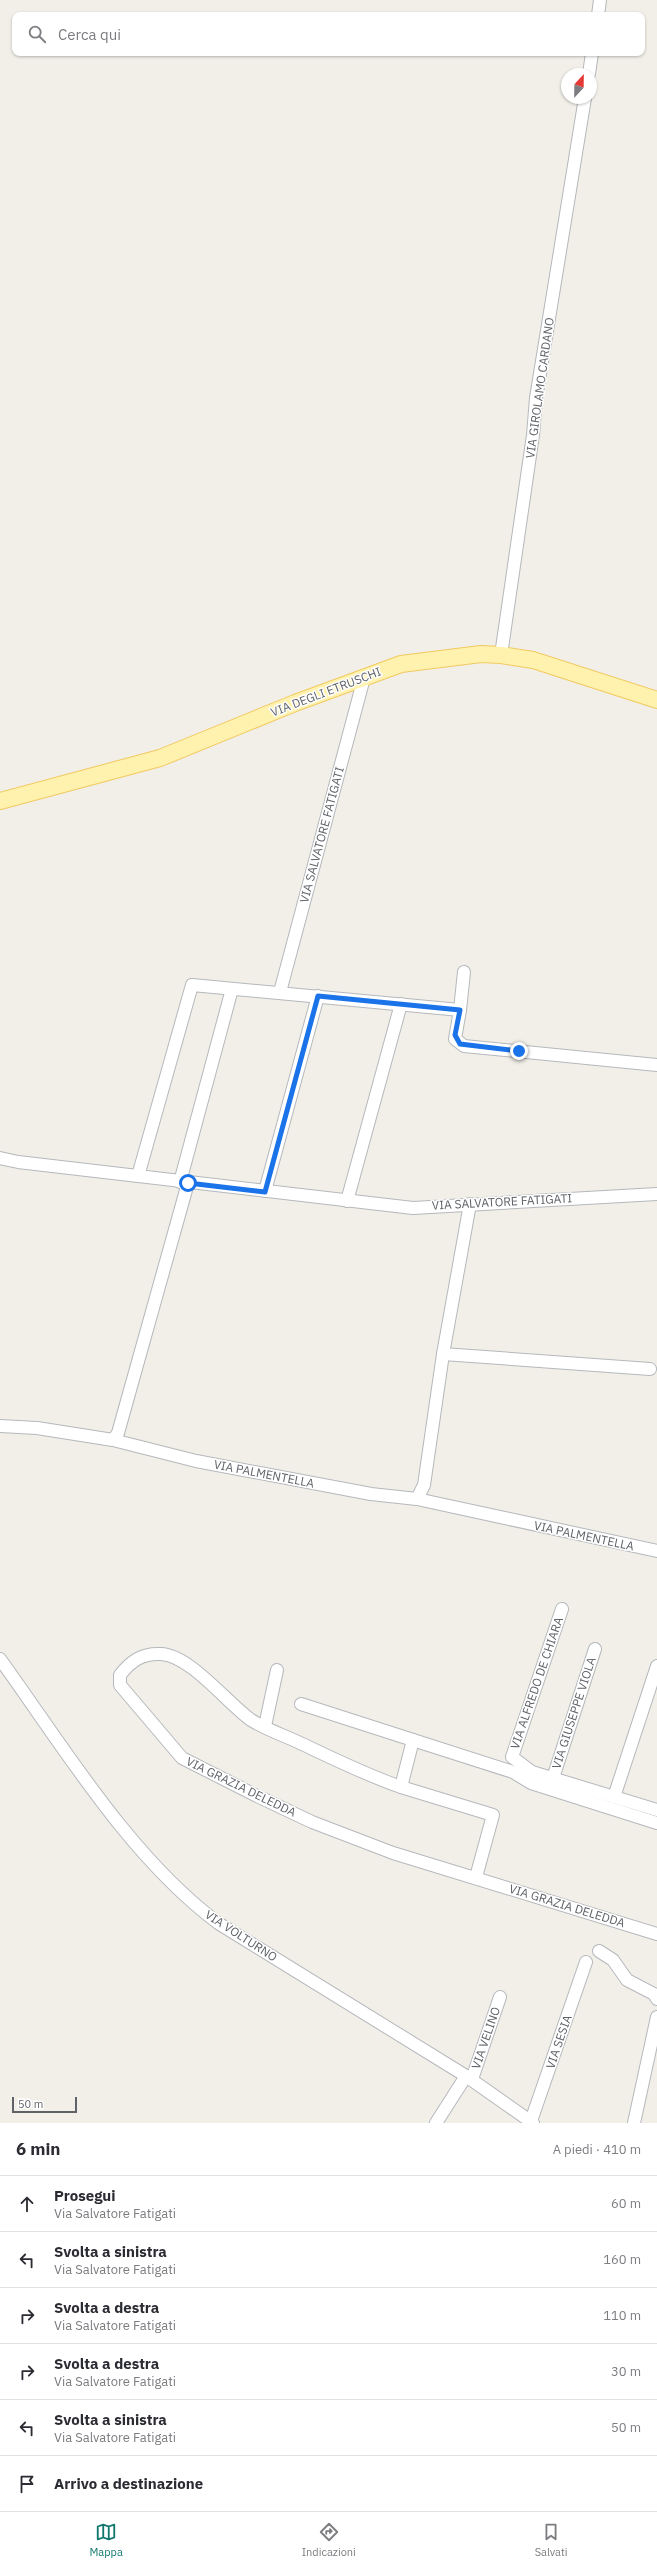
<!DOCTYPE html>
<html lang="it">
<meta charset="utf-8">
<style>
:root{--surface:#fff;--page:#f7f7f7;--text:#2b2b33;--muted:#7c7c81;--line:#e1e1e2;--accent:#0f766e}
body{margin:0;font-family:"IBM Plex Sans",sans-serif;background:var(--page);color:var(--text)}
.compass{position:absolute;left:561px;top:68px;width:36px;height:36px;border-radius:50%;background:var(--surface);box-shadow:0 1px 3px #0004;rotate:22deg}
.scale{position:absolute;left:12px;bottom:10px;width:65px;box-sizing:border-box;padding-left:4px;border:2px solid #5f6368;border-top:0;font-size:11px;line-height:14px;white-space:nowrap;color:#5f6368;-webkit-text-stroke:3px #fff;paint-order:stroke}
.stop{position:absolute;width:12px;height:12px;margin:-9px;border:3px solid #1a73e8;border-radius:50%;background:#fff}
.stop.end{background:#1a73e8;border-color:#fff;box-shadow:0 1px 4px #0008}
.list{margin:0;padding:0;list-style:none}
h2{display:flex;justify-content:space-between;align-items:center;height:52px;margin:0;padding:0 16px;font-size:17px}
h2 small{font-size:13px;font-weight:400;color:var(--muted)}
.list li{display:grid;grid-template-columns:26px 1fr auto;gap:12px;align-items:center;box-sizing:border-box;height:56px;padding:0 16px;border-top:1px solid var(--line)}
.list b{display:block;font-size:15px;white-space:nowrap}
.list p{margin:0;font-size:13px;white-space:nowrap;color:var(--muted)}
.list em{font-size:13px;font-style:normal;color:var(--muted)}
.icon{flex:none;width:22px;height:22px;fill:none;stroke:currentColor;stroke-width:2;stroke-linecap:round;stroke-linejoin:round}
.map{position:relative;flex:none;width:657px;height:2123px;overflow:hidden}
.search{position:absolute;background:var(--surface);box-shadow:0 1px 3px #0004;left:12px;right:12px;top:12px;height:44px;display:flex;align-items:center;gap:10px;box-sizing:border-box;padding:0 14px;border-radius:8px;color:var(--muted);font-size:15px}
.sheet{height:388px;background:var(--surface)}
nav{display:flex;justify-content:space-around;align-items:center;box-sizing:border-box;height:56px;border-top:1px solid var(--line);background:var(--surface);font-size:11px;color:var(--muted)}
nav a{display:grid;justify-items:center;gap:2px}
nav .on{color:var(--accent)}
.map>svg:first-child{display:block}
</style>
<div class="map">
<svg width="657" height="2123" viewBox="0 0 657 2123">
<rect width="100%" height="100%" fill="#f1efe8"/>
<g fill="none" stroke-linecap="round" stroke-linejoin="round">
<defs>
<g id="minor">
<polyline points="598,15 600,0"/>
<polyline points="589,74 592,53"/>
<polyline points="501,655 533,435 536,398 585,98"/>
<polyline points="280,992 364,678"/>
<polyline points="460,1010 464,972"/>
<polyline points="0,1158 18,1162 413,1208 657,1194"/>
<polyline points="138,1176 192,985 460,1010 455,1039 464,1046 657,1065"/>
<polyline points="180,1182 232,989"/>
<polyline points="265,1191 318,996"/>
<polyline points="347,1201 401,1004"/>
<polyline points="443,1354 650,1369"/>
<polyline points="0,1426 37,1428 113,1440 196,1461 371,1494 417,1499 657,1551"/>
<polyline points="113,1440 118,1433 188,1183"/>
<polyline points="417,1499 424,1485 443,1354 470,1204"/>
<polyline points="562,1609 512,1757 532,1772 657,1810"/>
<path d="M0,1659C65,1749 129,1856 218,1923L466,2076L533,2123"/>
<polyline points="301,1704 413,1740"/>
<polyline points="265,1726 277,1670"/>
<polyline points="553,1778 595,1649"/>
<polyline points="401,1787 493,1815 476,1877"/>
<polyline points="614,1797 657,1666"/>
<path d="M657,1823L531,1783L513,1772L413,1740L401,1787C366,1775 332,1758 298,1742C283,1735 265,1729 251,1720C227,1703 190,1655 161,1654C142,1653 131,1661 120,1675V1685L182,1758L257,1796L312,1822L393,1853L657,1934"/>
<polyline points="599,1951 613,1960 627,1980 654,1994 657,1999"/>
<polyline points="472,2079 500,1997"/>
<polyline points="531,2121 586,1962"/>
<polyline points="436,2123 466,2076"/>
<polyline points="634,2123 657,2017"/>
</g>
<polyline id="major" points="0,801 160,758 295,703 401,664 481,654 501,655 533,660 657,700"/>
</defs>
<use href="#minor" stroke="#b5b8bc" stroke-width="14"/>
<use href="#major" stroke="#f2c960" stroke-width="18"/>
<use href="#minor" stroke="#fff" stroke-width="12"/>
<use href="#major" stroke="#fff2af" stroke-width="16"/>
</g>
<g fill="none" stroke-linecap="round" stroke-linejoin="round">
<polyline stroke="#1a73e8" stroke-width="5" points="188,1183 265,1192 318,996 460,1010 455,1035 460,1044 519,1051"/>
</g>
<g text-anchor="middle" stroke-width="3" stroke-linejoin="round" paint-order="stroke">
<g font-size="12" fill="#5f6368" stroke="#fff">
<text transform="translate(540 388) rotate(-82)" y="4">VIA GIROLAMO CARDANO</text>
<text transform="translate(326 692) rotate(-21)" y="4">VIA DEGLI ETRUSCHI</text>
<text transform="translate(322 835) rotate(-75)" y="4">VIA SALVATORE FATIGATI</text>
<text transform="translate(502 1202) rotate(-3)" y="4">VIA SALVATORE FATIGATI</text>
<text transform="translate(264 1474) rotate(11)" y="4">VIA PALMENTELLA</text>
<text transform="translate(584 1536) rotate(12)" y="4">VIA PALMENTELLA</text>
<text transform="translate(537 1683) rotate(-71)" y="4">VIA ALFREDO DE CHIARA</text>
<text transform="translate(574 1713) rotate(-72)" y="4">VIA GIUSEPPE VIOLA</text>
<text transform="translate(241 1787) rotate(26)" y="4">VIA GRAZIA DELEDDA</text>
<text transform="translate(567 1906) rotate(17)" y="4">VIA GRAZIA DELEDDA</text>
<text transform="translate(241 1936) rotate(33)" y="4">VIA VOLTURNO</text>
<text transform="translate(486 2038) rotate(-71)" y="4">VIA VELINO</text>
<text transform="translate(559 2042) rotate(-71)" y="4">VIA SESIA</text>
</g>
</g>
</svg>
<svg class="compass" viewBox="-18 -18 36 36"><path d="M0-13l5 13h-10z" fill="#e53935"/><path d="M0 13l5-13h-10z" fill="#7c7c81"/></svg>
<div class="scale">50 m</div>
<div class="stop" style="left:188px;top:1183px"></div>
<div class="stop end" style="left:519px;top:1051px"></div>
<div class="search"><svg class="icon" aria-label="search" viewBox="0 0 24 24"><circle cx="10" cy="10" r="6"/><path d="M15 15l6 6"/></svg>Cerca qui</div>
</div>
<section class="sheet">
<h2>6 min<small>A piedi · 410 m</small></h2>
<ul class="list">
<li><svg class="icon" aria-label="ahead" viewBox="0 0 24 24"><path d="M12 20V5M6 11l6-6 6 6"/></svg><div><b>Prosegui</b><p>Via Salvatore Fatigati</p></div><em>60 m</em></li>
<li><svg class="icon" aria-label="left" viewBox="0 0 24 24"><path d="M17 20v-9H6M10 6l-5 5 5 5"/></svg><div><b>Svolta a sinistra</b><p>Via Salvatore Fatigati</p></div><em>160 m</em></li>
<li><svg class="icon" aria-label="right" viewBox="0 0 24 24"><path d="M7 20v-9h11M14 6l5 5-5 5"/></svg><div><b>Svolta a destra</b><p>Via Salvatore Fatigati</p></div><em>110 m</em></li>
<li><svg class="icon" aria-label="right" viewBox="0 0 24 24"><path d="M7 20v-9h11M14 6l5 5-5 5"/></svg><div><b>Svolta a destra</b><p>Via Salvatore Fatigati</p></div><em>30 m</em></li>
<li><svg class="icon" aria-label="left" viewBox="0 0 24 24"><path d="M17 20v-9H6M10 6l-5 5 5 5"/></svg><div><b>Svolta a sinistra</b><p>Via Salvatore Fatigati</p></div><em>50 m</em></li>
<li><svg class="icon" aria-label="arrive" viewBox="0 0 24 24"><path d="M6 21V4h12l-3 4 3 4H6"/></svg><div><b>Arrivo a destinazione</b></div></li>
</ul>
</section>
<nav>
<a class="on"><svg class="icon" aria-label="map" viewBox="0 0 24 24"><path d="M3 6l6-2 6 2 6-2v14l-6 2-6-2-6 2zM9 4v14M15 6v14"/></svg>Mappa</a>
<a><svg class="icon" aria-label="directions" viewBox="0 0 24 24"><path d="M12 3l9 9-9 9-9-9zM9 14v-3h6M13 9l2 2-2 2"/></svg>Indicazioni</a>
<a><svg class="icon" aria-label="saved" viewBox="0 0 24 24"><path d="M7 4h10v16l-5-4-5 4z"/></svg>Salvati</a>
</nav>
